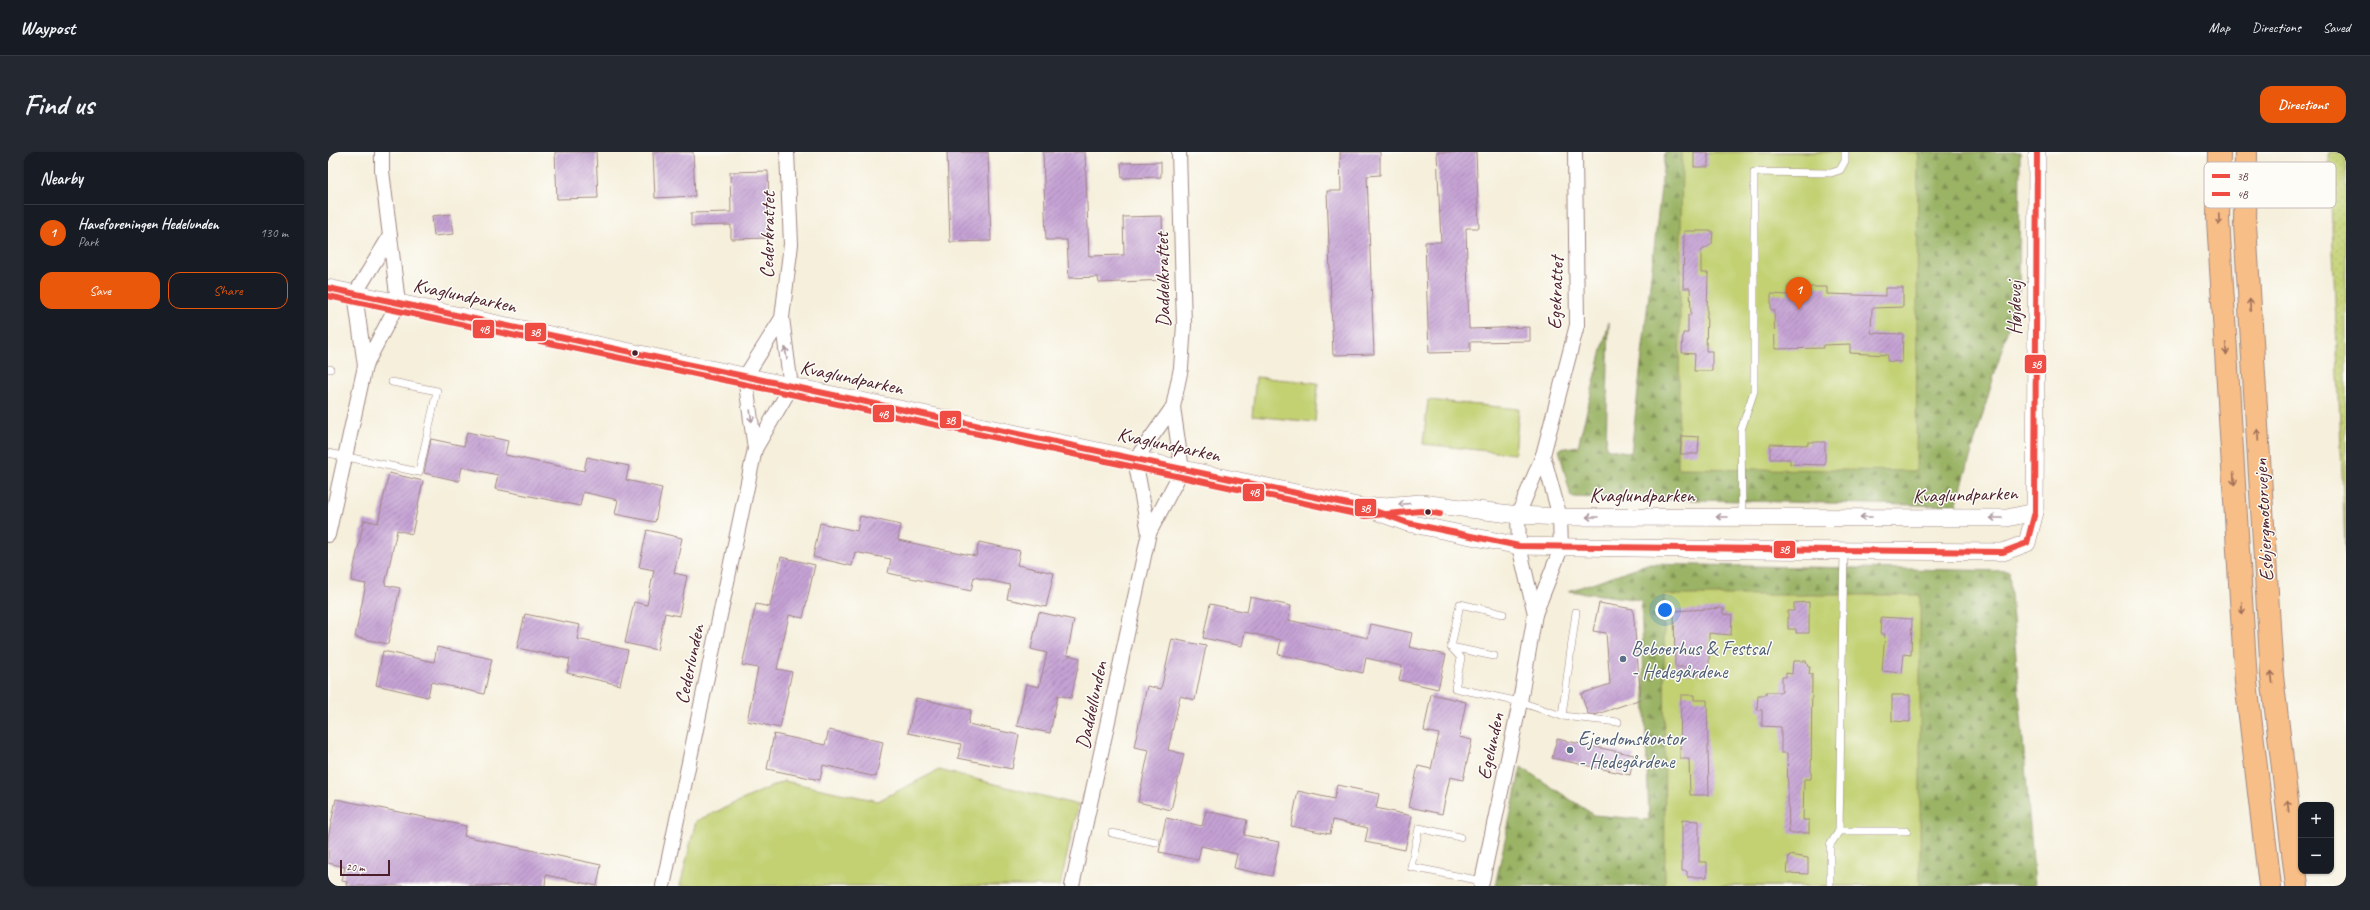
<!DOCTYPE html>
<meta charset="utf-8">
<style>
:root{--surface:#171b24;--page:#242831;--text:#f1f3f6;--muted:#9ea1a6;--line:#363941;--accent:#ea580c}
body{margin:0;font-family:Caveat,sans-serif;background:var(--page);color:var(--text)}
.controls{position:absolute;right:12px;bottom:12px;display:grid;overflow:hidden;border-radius:8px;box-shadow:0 1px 3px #0004}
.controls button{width:36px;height:36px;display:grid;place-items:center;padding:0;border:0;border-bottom:1px solid var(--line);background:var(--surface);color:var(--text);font:20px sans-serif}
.scale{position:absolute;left:12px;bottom:10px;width:50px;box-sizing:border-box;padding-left:4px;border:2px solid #4a1f2b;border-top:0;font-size:11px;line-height:14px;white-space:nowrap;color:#4a1f2b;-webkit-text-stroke:3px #fdfcf7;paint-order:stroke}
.you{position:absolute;left:1337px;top:458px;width:14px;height:14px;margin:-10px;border:3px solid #fff;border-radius:50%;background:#1a73e8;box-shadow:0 0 0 6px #1a73e833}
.badge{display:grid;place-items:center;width:26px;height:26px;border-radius:50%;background:var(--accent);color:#fff;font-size:13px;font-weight:700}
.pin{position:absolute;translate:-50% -33px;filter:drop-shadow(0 1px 2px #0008)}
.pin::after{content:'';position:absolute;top:21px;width:14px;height:12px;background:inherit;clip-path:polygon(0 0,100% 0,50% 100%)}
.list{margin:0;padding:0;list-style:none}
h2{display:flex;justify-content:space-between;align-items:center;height:52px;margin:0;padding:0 16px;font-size:17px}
h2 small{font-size:13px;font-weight:400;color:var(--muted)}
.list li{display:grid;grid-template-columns:26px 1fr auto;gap:12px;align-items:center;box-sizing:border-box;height:56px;padding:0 16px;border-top:1px solid var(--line)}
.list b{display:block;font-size:15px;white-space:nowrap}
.list p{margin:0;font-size:13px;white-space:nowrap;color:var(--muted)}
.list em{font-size:13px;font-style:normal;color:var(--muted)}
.actions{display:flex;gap:8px;padding:12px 16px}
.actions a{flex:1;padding:9px 0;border:1px solid var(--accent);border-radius:12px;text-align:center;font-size:14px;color:var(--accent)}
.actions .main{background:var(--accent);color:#fff}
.map{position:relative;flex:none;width:2018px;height:734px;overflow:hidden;border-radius:12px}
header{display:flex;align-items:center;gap:24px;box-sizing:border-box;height:56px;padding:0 20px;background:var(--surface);border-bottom:1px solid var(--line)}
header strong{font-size:19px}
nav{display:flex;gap:22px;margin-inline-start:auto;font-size:14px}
.intro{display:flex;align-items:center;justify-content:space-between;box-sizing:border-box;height:96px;padding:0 24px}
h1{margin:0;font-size:28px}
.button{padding:10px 18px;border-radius:12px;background:var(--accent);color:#fff;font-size:14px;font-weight:700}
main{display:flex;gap:24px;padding:0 24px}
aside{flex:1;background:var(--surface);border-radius:12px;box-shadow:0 1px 3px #0004}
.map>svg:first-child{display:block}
</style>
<header>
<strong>Waypost</strong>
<nav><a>Map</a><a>Directions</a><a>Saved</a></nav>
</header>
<div class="intro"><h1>Find us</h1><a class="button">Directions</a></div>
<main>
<aside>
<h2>Nearby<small></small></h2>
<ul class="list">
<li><span class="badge">1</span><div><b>Haveforeningen Hedelunden</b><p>Park</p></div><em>130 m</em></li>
</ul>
<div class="actions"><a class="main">Save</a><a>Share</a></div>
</aside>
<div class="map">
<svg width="2018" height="734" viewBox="0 0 2018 734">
<defs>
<pattern id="grass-dots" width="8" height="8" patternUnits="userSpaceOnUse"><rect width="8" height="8" fill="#c3d173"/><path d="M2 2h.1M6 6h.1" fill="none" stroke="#a9b364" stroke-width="1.8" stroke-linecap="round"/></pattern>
<pattern id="forest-firs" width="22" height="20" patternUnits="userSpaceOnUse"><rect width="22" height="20" fill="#9ab365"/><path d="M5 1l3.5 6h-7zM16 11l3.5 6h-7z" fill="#809153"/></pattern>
<pattern id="building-hatch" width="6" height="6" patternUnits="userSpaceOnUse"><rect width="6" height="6" fill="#c5a2d4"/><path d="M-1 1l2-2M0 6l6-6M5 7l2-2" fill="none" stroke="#a283ac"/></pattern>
</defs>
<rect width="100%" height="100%" fill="#fdfcf7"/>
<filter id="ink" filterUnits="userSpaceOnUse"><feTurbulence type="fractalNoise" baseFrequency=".025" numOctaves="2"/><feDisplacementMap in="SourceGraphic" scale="8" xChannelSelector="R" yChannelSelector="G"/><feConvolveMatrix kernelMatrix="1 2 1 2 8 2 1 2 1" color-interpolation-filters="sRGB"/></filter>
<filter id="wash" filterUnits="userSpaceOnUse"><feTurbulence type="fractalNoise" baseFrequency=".012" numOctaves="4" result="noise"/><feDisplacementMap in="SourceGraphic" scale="16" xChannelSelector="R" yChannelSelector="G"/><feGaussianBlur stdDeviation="0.9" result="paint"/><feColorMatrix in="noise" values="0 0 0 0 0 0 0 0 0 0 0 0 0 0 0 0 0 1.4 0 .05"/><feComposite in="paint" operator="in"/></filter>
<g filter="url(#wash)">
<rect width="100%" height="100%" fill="#f5efdb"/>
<polygon fill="url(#grass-dots)" stroke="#86784f" points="2001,0 2018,0 2018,419"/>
<g fill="url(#forest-firs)" stroke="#726948">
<polygon points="1337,0 1692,0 1691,138 1628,354 1243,345 1231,297 1250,294 1281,170 1278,296 1303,301"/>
<polygon points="1319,412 1681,419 1707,734 1167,734 1193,615 1266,663 1321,668 1313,448 1241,439"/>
</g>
<g fill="#c3d173" stroke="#86784f">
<polygon points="1354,0 1590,0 1588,319 1350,316"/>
<polygon points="928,225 990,231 987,270 924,264"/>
<polygon points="1100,248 1191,257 1187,302 1095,292"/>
<polygon points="1336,443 1592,443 1592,734 1337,734"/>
<polygon points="611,618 750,653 732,734 352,734 368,669 456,629 550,649"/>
</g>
<g id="blocks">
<g fill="url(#building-hatch)">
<polygon points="227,0 268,0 270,46 229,47"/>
<polygon points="325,0 365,0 367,44 327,46"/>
<polygon points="619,0 660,0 663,89 622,90"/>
<polygon points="715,0 757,0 761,104 796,103 795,65 834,64 836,128 771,131 770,125 741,126 739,88 718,88"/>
<polygon points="1012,0 1052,0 1052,23 1039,24 1046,202 1005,203 999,39 1013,39"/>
<polygon points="1109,0 1148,0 1151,76 1138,76 1141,177 1202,175 1202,189 1142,190 1142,200 1101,201 1097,90 1113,90"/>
<rect x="1366" y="0" width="14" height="15"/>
<polygon points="833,10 833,25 794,26 793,11"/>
<polygon points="440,19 442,86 403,87 403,73 363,74 363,61 403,60 402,20"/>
<polygon points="123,62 126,82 106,84 104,64"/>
<polygon points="1356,79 1385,79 1384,92 1373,99 1373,121 1380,121 1378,199 1384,199 1384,219 1366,219 1367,202 1354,201 1355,181 1360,181 1360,163 1363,163 1362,136 1355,136"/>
<polygon points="1460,135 1499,135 1499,142 1557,144 1557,136 1575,136 1575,155 1544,156 1543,181 1575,182 1574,210 1559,209 1560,203 1522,201 1522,192 1495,193 1495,196 1447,197 1446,158 1443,158 1443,142 1460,143"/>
<polygon points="139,280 180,289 177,303 220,312 256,319 259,305 301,314 298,328 334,336 327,370 287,362 290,348 255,340 252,354 167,337 170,323 134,315 131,329 96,321 103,287 136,294"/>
<polygon points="1354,284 1371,285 1370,302 1352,302"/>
<polygon points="1480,290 1497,290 1497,313 1462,312 1462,307 1442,307 1442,292 1480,293"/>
<polygon points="61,321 95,329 84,382 69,378 57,433 72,436 60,492 27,485 38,432 23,429 36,368 50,371"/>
<polygon points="532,364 573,373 570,388 612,397 648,404 651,390 692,399 689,413 726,421 718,455 679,447 682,433 646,425 643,439 560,421 563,407 527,400 524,414 485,405 492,371 529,379"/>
<polygon points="319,378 354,386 346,421 359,424 351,464 337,461 329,498 297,491 306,450 319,453 326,418 311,415"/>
<polygon points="453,405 487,413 475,466 461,463 449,517 464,520 452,576 419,569 430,516 414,513 428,452 442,455"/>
<polygon points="922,445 963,454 960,468 1040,486 1043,472 1084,481 1081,495 1118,503 1110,537 1071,528 1074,514 1038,506 1035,521 950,502 953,488 917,480 914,494 875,486 882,452 919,460"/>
<polygon points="1481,450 1481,481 1468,481 1468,477 1460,477 1460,459 1466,459 1466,451"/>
<polygon points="1271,451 1305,457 1313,547 1267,563 1260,562 1253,542 1282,532 1278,481 1265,479"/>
<polygon points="1395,456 1395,462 1404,463 1403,483 1381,481 1381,522 1359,522 1360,515 1347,515 1346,459"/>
<polygon points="711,460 746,468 739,503 752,506 743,546 730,543 722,581 689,574 698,532 711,535 719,501 703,497"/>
<polygon points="197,462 252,473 249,487 300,498 292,533 239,521 242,507 189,496"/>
<polygon points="1553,465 1584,467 1583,503 1576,502 1574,521 1554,519 1557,482 1552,482"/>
<polygon points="844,487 878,494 867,548 852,544 840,598 856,602 843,658 810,650 821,598 806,595 819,534 833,537"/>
<polygon points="109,495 164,507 156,542 103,530 100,545 48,533 55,499 106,510"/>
<polygon points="1465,509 1478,509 1480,515 1482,515 1481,522 1484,522 1483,627 1476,627 1475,668 1481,668 1481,681 1461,681 1459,601 1453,601 1453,575 1434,574 1434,558 1429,558 1430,543 1438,543 1438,540 1454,540 1454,525 1458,525 1458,521 1464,522"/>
<polygon points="1103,542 1138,550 1131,585 1144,588 1135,628 1122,625 1114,662 1081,655 1090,614 1103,617 1111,582 1096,579"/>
<polygon points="1353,543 1366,543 1366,548 1379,548 1381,643 1362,643 1361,607 1352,607"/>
<polygon points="1564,543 1582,543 1582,570 1564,569"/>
<polygon points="588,546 643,558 640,572 691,583 684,617 630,606 633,592 580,581"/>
<polygon points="501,578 555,590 548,625 495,613 492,628 439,617 446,582 497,593"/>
<polygon points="1229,587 1306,603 1302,623 1224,606"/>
<polygon points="1009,633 1051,642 1048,656 1084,664 1077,698 1037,690 1040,676 1005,668 1002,682 963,674 970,639 1006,647"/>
<polygon points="8,647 138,674 136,684 273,713 269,734 218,723 217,734 18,734 19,730 14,729 17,715 0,711 0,686"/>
<polygon points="878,659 919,668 916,683 951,690 944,724 906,716 909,702 873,694 870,708 831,700 838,666 874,674"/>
<polygon points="1354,668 1371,669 1371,710 1379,710 1379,725 1359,725 1359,719 1354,719"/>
<polygon points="1461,703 1480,706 1480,722 1459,721"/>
</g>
</g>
</g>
<g filter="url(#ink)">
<use href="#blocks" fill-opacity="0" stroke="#a08783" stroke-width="1"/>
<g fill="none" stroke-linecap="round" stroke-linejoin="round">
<defs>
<g id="service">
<polyline points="0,217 2,217"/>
<polyline points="0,301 91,320 109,239 64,230"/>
<polyline points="1414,364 1413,278 1426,239 1426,20 1503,21 1512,18 1517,9 1517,0"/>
<polyline points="1175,462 1132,452 1123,495 1133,506 1127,536 1192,550 1234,564 1290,570"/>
<polyline points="1123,495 1166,504"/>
<polyline points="1234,564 1248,460"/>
<polyline points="1511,679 1579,679"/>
<polyline points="784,681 828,690"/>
<polyline points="1132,685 1091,676 1083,715 1154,729"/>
<polyline points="1502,734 1502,693 1511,679 1516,398"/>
</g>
<g id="minor">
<polyline points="54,0 54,19 62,84"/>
<polygon points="62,84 70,151 37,214 27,142"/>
<polyline points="454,166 417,225 427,297 463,235 454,166 463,92 459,0"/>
<polygon points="845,255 854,318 821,381 807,308"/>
<polyline points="845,255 853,216 856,173 851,0"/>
<polygon points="1215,303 1232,365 1233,396 1207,462 1191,394 1190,363"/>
<polyline points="1215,303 1249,173 1247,0"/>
<polyline points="0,383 37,214"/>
<polyline points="335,734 427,297"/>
<polyline points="744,734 821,381"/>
<polyline points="1153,734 1192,550 1207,462"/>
</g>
<g id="tertiary">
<polyline points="0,136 1039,356 1080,371 1191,394 1421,398 1675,400 1699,391 1707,360 1709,0"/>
<polyline points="1043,355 1093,351 1190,363 1232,365 1679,366 1707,360"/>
</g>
<g id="motorway">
<polyline points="1891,0 1890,67 1918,530 1942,734"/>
<polyline points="1918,0 1917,72 1944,524 1969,734"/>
</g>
</defs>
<use href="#service" stroke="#a08783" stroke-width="8"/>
<use href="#minor" stroke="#a08783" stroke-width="16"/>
<use href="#tertiary" stroke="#a08783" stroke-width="18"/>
<use href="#motorway" stroke="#a08783" stroke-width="24"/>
<use href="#service" stroke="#fff" stroke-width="7"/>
<use href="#minor" stroke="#fff" stroke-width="14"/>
<use href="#tertiary" stroke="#fff" stroke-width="17"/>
<use href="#motorway" stroke="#f7be87" stroke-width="22"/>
<defs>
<polyline id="bus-1" points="0,136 1039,356 1080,371 1191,394 1675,400 1699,391 1707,360 1709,0"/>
<polyline id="bus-2" points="0,144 1037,364 1093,359 1112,362"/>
</defs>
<use href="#bus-1" stroke="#fdfcf7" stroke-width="9"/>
<use href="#bus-2" stroke="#fdfcf7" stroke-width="9"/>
<use href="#bus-1" stroke="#ef4d44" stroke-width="6"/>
<use href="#bus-2" stroke="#ef4d44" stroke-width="6"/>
</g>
<defs><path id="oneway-shaft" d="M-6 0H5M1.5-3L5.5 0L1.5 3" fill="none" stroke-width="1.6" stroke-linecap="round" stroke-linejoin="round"/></defs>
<g stroke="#a06e59">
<use href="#oneway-shaft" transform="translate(1891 67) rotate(88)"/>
<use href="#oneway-shaft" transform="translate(1922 153) rotate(-93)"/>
<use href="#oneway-shaft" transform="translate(1898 197) rotate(87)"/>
<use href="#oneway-shaft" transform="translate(1930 283) rotate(-93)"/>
<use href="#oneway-shaft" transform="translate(1906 327) rotate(87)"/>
<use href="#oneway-shaft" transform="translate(1914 456) rotate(87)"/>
<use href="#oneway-shaft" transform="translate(1944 525) rotate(-95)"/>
<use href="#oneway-shaft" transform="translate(1960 654) rotate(-97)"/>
</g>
<g stroke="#ae9aa0">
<use href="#oneway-shaft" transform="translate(458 201) rotate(-98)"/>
<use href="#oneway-shaft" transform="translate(423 264) rotate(82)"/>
<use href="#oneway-shaft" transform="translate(1076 352) rotate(175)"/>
<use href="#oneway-shaft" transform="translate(1264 365) rotate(180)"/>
<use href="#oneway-shaft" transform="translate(1394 365) rotate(180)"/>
<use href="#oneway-shaft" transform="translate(1538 365) rotate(-180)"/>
<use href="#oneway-shaft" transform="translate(1668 366) rotate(-180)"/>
</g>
</g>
<g fill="#4a1f2b" stroke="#fdfcf7" stroke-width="1.5">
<circle cx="307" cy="201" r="3.5"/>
<circle cx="1100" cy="360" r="3.5"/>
</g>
<g fill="#5c6f8a" stroke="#fdfcf7" stroke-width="1.5">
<circle cx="1295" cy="507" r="4"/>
<circle cx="1242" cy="598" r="4"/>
</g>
<g text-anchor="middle" stroke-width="3" stroke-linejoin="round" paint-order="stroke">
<g font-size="20" fill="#4a1f2b" stroke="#fdfcf7">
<text transform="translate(439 83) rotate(-89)" y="7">Cederkrattet</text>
<text transform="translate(834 128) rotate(-91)" y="7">Daddelkrattet</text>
<text transform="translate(1227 141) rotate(-88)" y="7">Egekrattet</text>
<text transform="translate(137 143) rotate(12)" y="7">Kvaglundparken</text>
<text transform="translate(1686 156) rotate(-90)" y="7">Højdevej</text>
<text transform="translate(524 225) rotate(12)" y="7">Kvaglundparken</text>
<text transform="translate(841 292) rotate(12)" y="7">Kvaglundparken</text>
<text transform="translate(1637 342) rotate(-2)" y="7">Kvaglundparken</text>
<text x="1314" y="350">Kvaglundparken</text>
<text transform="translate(1935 368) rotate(-93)" y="7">Esbjergmotorvejen</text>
<text transform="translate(361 512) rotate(-78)" y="7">Cederlunden</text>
<text transform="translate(763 553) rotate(-78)" y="7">Daddellunden</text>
<text transform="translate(1162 594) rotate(-78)" y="7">Egelunden</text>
</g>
<g font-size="20" fill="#4e5e75" stroke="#fdfcf7" text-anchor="start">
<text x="1303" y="503">Beboerhus &amp; Festsal<tspan x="1303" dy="23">- Hedegårdene</tspan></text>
<text x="1250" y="593">Ejendomskontor<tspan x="1250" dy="23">- Hedegårdene</tspan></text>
</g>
</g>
<rect x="1876" y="10" width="132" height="46" rx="6" fill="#fdfcf7" stroke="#c7baba" stroke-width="1"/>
<rect x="1884" y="22" width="18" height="4" fill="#ef4d44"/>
<rect x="1884" y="40" width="18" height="4" fill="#ef4d44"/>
<g font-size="11" fill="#4a1f2b">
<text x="1909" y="28">3B</text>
<text x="1909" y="46">4B</text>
</g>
<g stroke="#fdfcf7" stroke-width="1.5">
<rect x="144" y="167" width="23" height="20" rx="4" fill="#ef4d44"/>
<rect x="196" y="170" width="23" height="20" rx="4" fill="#ef4d44"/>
<rect x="1696" y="202" width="23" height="20" rx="4" fill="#ef4d44"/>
<rect x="544" y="252" width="23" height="19" rx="4" fill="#ef4d44"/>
<rect x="611" y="258" width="23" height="19" rx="4" fill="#ef4d44"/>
<rect x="914" y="331" width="23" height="19" rx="4" fill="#ef4d44"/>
<rect x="1026" y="346" width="23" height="19" rx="4" fill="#ef4d44"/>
<rect x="1445" y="388" width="23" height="19" rx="4" fill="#ef4d44"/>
</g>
<g font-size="11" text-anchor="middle" font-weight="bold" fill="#fff">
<text x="156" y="181">4B</text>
<text x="207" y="184">3B</text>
<text x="1708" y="216">3B</text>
<text x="555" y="266">4B</text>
<text x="622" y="272">3B</text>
<text x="926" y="344">4B</text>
<text x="1037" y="360">3B</text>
<text x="1456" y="401">3B</text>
</g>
</svg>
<div class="controls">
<button>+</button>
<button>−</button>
</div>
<div class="scale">20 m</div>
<div class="you"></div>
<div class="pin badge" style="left:1471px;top:158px">1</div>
</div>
</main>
